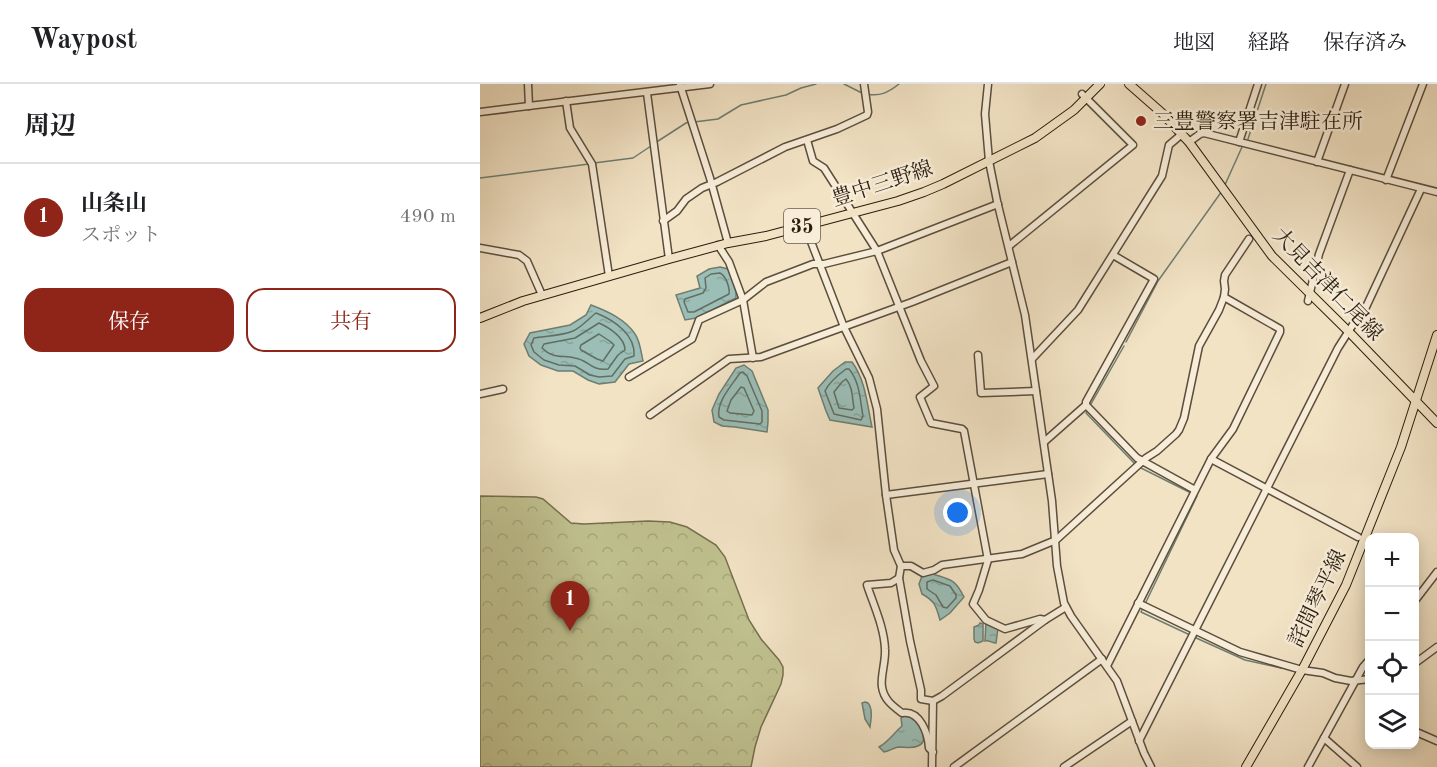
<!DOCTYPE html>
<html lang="ja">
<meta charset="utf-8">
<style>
:root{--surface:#fff;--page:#f2f2f2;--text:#202124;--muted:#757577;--line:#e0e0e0;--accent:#8f2418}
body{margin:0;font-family:"Old Standard TT","Noto Serif JP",serif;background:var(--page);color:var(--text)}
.controls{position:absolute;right:18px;bottom:18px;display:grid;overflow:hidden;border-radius:12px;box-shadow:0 3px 15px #0003}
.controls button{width:54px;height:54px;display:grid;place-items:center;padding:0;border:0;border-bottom:2px solid var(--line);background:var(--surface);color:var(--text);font:30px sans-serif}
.you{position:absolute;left:478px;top:429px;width:21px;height:21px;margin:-15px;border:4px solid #fff;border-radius:50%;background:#1a73e8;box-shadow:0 0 0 9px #1a73e833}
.badge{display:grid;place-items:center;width:39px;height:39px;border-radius:50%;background:var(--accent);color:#fff;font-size:20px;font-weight:700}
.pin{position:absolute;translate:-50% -50px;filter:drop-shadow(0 2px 3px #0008)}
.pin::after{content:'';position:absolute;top:32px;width:21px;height:18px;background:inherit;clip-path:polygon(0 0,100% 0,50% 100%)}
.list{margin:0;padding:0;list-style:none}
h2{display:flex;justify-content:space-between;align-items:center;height:78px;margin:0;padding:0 24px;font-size:26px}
h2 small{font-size:20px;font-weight:400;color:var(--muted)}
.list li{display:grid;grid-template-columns:39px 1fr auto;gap:18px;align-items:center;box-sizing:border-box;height:108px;padding:0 24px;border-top:2px solid var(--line)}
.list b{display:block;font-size:22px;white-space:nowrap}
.list p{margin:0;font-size:20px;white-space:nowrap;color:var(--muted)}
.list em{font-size:20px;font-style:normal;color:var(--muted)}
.actions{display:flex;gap:12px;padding:18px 24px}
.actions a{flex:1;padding:14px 0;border:2px solid var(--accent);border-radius:18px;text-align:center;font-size:21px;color:var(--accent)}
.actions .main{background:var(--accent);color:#fff}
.icon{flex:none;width:33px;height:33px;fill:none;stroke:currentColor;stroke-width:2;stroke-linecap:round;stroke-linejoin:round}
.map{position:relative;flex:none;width:957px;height:683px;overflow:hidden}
header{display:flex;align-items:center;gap:36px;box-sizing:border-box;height:84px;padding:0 30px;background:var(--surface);border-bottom:2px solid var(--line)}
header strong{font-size:28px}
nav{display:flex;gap:33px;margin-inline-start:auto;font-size:21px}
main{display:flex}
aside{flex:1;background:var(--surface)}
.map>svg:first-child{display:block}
</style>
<header>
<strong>Waypost</strong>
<nav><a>地図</a><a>経路</a><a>保存済み</a></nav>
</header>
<main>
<aside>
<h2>周辺<small></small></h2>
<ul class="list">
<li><span class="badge">1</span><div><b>山条山</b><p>スポット</p></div><em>490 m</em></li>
</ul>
<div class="actions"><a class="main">保存</a><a>共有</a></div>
</aside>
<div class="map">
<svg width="957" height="683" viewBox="0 0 957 683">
<defs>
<pattern id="forest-crowns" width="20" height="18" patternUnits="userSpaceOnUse" patternTransform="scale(1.5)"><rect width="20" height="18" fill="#c0c290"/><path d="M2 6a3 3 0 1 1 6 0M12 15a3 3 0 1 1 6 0" fill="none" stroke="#a5a67b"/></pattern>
<pattern id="water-ripples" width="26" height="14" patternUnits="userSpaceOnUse" patternTransform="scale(1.5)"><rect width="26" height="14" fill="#9bbeb7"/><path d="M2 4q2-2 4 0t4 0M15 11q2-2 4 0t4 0" fill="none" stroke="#86a39c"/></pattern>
</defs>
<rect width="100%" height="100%" fill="#f2e3c5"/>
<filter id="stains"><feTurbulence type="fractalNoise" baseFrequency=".00333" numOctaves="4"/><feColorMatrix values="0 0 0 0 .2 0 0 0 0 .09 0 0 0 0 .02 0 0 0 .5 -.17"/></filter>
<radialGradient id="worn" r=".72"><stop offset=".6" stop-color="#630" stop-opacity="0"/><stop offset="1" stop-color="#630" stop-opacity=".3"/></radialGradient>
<polygon fill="url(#forest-crowns)" stroke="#75704f" stroke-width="1.5" points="0,412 56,413 63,415 91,439 104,440 168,437 190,438 207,443 236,461 245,473 269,536 281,555 299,576 303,583 303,591 301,600 281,643 275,663 271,683 0,683"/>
<g fill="url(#water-ripples)" stroke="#6e7e73" stroke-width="1.5">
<polygon points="240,183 248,185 256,204 256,214 216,234 205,236 196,211 220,204 217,192 229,185"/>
<path d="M111,221C127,227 145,235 155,250C160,257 161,268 163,277L149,280L135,298L119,300L108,296L93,287H78L61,281L49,272L44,260L50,249L90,241L106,231Z"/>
<path d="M365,278H372C386,297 387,321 392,343L350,336L346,327L338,304L353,287Z"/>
<polygon points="264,281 272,287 288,326 288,338 287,348 255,343 242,342 234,338 232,326 239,310 256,284"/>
<path d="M453,490C471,496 475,495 484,513L470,529L460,536C456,522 455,517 442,510L439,500L442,492Z"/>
<path d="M506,537L518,544L516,559C512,559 509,556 505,557Z"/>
<polygon points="500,539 503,540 503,557 498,559 495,558 494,555 494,543 499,541"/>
<path d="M385,618L388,619C393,625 391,635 390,643L385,635L382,619Z"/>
<path d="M425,631L433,632C438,639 451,657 438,662C432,665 425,663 418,663C414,664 409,667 404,668L399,663C408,658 414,649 422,642L421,634Z"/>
</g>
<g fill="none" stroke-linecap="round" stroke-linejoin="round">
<g stroke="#626e62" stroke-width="1.5">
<path d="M240,189C246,192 250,204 249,210L214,228H208L204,218L205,215L223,209L226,204L225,194L231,190Z"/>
<path d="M116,229C134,236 156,251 154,272L145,275L132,292L119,293L110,291L95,282L79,281L64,276L54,268L51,261L54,254C66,252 81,252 93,247C102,243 109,234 116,229Z"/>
<path d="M119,239C130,244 145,254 145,266L138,271L128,285C110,287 109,276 95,274C82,271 73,275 62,264L64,260L95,254Z"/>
<polygon points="119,250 131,258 134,261 123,277 117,275 101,266 100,264 101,261"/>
<path d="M366,285H369C380,298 380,316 383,332L381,336L354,330L345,307C349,298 358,291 366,285Z"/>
<path d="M263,288L267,292L282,327V338L280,340L244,336L239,333C236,318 252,301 260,289Z"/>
<path d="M366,295C373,303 372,314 374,324L372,326L359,324L354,308L362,298Z"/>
<polygon points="261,303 264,304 274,327 272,331 250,329 247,327 251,316"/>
<polygon points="453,496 470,502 476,511 476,514 467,524 463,523 456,511 447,505 447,498"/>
</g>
<g stroke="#6e7e73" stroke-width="1.5">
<polyline points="364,0 382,9"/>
<path d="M387,10C400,13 409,8 419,0"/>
<polyline points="214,38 238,35 261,21 306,11 321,4 336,0"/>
<polyline points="768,55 786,0"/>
<polyline points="175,59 206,39 209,38"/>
<polyline points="114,79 153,74 171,62"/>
<polyline points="0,94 109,80"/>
<polyline points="744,103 762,63"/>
<polyline points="646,258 678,197 742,107"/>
<polyline points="611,320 644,262"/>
<polyline points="607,328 606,329 655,380"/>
<polyline points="659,383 709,408"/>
<polyline points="666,518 717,412"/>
<polyline points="662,526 661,528 710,551"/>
<polyline points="714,553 765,576 801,584"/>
</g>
<defs>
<g id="minor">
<polyline points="48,0 49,22"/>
<polyline points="508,0 505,30 509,77 517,117 545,231 572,417 577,482 584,519 591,532 637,597 664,669 671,683"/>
<polyline points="200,1 230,94 248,159"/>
<polyline points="167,9 189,175"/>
<polyline points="86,17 90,44 112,80 129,192"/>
<polyline points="0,28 230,0"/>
<polyline points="327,56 333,77 344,84 397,167 441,277 454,302 440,313 451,339 482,345 484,347 508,476 499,506 493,520 506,536 525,545 560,535 565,536"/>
<polyline points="709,58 720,50 724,49 957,108"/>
<polyline points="759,58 778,0"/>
<polyline points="837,78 865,0"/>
<polyline points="906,96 943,0"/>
<polyline points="183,137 197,127 206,115 222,104 237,98 305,63 357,45 387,31 388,28 384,0"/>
<polyline points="323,137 364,243 389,294 397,325 406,411 414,466 421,482 419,494 430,557 441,606 441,615 453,617 462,612 565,536 586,523"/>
<polyline points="238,161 249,178 263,216 273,274"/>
<polyline points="529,162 653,61 602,10"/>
<polyline points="0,164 39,171 47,177 62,211"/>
<polyline points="828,217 839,170 870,86"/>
<polyline points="498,271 501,309 556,307"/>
<polyline points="552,275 598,226 682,92 689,61 702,50"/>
<polyline points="149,293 212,255 219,236 263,216 286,198 333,180 344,180 397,167 518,120"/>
<polyline points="0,310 23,305"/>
<polyline points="606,321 657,374 715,406"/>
<polyline points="170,331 249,275 281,273 432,218 532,178"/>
<polyline points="564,358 606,321 606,318 674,195 633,171"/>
<polyline points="731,375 878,453"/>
<polyline points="406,411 568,390"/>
<polyline points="421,482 431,482 443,489 454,486 462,481 542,470 576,456 666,374 677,367 696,350 699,346 704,334 719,262 739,226 744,213 745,205 744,197 745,191 769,155"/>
<path d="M419,494L411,499L387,501C394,522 404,543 405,565C406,577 400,594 402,603C404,616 413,622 422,629C440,626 448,649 449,664L453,668"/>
<polyline points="934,518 957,488"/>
<polyline points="658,519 760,568 822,586 843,589 855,594 871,597 890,595"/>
<polyline points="934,580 957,563"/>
<polyline points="627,582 731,375 753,345 800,248 800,245 744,213"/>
<polyline points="934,647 957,657"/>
<polyline points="844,654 877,683"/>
<polyline points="659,657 858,264 872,242 886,223 941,105"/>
<polyline points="452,683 453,617"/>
<polyline points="474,683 622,575"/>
<polyline points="584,683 652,637"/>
<polyline points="828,683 883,583 890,575"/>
</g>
<g id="major">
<polyline points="649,0 682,29 709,58 792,172 871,250 957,339"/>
<polyline points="0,234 43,217 189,175 248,159 286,152 365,131 418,117 444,108 463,100 555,54 594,26 620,0"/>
<polyline points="766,683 822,586 866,501 921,363 957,251"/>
</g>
</defs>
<use href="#minor" stroke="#5c4e3c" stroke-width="9"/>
<use href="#major" stroke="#2a1d0e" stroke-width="10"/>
<use href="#minor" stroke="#f7edd9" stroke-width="6"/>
<use href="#major" stroke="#f2e3c5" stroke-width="8"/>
</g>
<circle fill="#8f2418" stroke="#f7edd9" stroke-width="2" cx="661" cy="37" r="6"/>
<g text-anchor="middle" stroke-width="5" stroke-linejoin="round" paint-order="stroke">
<rect fill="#f7edd9" stroke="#685b4b" stroke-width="1.5" x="304" y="125" width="36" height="34" rx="4.5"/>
<g font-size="20" font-weight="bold" fill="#2a1d0e">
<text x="322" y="149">35</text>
</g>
<g font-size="21" fill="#2a1d0e" stroke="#f7edd9" text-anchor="start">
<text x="673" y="44">三豊警察署吉津駐在所</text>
</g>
<g font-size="21" fill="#2a1d0e" stroke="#f7edd9">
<text transform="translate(402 99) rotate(-18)" y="7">豊中三野線</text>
<text transform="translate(848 200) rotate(46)" y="7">大見吉津仁尾線</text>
<text transform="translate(837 514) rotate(-64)" y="7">詫間琴平線</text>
</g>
</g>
<rect width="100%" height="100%" filter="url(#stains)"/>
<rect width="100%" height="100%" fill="url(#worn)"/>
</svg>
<div class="controls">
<button>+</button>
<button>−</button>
<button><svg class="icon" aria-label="locate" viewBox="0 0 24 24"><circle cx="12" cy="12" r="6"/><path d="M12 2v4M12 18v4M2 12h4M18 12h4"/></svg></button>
<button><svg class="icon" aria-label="layers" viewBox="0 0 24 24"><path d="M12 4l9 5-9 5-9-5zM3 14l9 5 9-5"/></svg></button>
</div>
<div class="you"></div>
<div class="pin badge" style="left:90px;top:547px">1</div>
</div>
</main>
